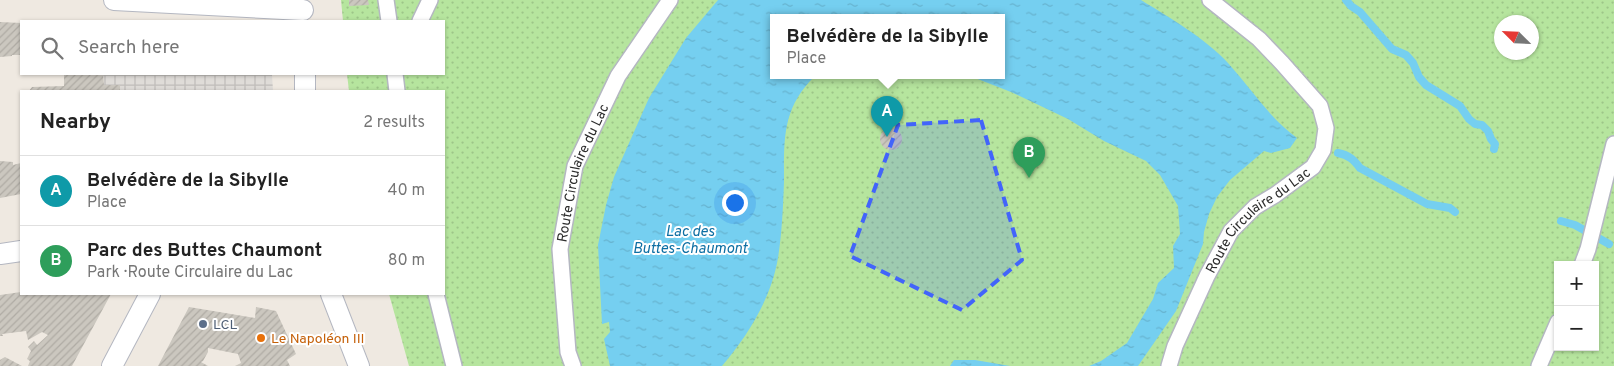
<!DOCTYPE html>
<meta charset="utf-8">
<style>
:root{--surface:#fff;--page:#f2f2f2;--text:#222;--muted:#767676;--line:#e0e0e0;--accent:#db2777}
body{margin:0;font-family:Overpass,sans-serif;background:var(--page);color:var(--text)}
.controls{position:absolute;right:15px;bottom:15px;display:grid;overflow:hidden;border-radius:0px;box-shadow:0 1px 4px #0004}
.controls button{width:45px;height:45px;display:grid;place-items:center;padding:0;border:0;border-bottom:1px solid var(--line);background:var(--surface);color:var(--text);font:25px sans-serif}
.compass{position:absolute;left:1494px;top:15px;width:45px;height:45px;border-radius:50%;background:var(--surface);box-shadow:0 1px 4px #0004;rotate:294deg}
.you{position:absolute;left:734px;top:202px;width:18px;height:18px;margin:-12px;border:4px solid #fff;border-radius:50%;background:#1a73e8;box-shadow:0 0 0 8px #1a73e833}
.badge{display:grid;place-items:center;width:32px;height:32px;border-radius:50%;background:var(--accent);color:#fff;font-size:16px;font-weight:700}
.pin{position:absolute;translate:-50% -41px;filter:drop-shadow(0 1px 2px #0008)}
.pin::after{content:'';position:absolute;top:26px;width:18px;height:15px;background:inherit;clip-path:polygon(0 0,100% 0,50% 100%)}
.popup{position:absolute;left:770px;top:14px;width:235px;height:65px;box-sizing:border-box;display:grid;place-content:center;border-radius:0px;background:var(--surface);filter:drop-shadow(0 1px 4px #0005);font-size:16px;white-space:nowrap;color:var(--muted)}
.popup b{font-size:19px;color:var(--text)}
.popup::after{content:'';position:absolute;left:50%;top:100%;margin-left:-10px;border:10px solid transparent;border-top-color:var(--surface)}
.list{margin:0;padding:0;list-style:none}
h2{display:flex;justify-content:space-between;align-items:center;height:65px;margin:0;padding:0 20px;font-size:21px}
h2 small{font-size:16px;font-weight:400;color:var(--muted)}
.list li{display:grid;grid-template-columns:32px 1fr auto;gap:15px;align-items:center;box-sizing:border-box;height:70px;padding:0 20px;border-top:1px solid var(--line)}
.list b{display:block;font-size:19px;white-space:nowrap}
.list p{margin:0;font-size:16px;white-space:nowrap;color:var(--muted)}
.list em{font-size:16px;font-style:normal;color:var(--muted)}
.icon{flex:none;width:28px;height:28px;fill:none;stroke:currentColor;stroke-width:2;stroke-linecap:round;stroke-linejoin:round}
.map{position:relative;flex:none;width:1614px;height:366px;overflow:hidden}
.search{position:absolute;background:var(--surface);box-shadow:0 1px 4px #0004;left:20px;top:20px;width:425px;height:55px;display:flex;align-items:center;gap:12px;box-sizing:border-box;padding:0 18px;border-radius:0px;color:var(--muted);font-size:19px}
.panel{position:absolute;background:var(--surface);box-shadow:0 1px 4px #0004;left:20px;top:90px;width:425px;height:205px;border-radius:0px}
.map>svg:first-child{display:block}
</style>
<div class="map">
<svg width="1614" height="366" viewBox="0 0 1614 366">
<defs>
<pattern id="park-dots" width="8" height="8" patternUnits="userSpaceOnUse" patternTransform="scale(1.25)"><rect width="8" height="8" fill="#b6e59e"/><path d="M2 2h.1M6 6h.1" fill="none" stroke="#9dc588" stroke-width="1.8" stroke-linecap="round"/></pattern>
<pattern id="plaza-grid" width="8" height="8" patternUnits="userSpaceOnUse" patternTransform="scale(1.25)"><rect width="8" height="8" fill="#dfdcd8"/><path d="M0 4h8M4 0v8" fill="none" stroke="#c0bdba"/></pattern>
<pattern id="water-ripples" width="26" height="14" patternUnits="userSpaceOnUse" patternTransform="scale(1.25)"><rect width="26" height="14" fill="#75cff0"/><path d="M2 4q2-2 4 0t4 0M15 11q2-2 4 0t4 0" fill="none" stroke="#66b2ce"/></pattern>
<pattern id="building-hatch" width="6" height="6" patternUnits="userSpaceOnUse" patternTransform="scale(1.25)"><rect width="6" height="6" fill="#cbc7bf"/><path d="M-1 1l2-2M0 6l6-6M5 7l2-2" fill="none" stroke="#afaba4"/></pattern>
</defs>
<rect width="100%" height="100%" fill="#efe9e1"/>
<path fill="url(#park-dots)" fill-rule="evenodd" d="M341,0H1614V366H409L389,294H444V91H349L347,74H444V21H343ZM773,18H1001V76H773ZM1502,22H1532V52H1502ZM1558,265H1595V347H1558Z"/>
<polygon fill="url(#plaza-grid)" points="103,74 272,74 273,91 120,91 120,85 104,85"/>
<g fill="url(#water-ripples)">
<path d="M718,0H1141C1170,18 1205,38 1228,63C1251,88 1269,118 1297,138L1290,148L1271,153L1264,151L1230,180L1217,197L1209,214L1204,232L1203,244L1176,311L1138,366H1089L1101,361L1127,343L1153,299L1158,283L1174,268L1173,246L1180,234L1178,206L1160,175L1146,161L1104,141L1068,119L1011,92L970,76H1001V18H773V76H815C782,108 784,139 784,182C783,207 782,233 778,258C771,299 748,335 722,366H610L604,339L610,332L609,322L602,324L598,245L606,205L614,177L649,98L686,38Z"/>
<polygon points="954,360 975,360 1010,366 950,366"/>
</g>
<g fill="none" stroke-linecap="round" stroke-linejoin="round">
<g stroke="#75cff0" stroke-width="8">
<polyline points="1346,0 1351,6 1360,12 1392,49 1406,55 1413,63 1419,77 1426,85 1460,106 1469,119 1475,124 1482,125 1488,131 1491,139 1495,144 1494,149"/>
<path d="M1338,153C1349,155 1354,160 1360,168L1427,204L1450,208L1455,212"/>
<polyline points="1561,221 1575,225 1609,244"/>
</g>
</g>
<g fill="url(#building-hatch)">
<polygon points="349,0 368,0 369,5 349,6"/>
<polygon points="0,22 21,23 21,55 12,55 12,56 0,57"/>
<polygon points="64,74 103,74 104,85 120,85 120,91 29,91 32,87 64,86"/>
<circle cx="891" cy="139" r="11"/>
<polygon points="0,161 13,162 13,165 21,163 21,194 0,198"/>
<polygon points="21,292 21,294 111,294 72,366 28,366 30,361 27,359 31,351 28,347 34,341 37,345 48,335 42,332 28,340 26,331 2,334 3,336 0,336 0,295"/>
<polygon points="189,307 255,318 256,307 276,311 296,354 287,360 290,366 235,366 241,363 238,354 208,348 208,352 203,361 201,362 208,366 158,366"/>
<polygon points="5,357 22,366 0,366 0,360"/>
</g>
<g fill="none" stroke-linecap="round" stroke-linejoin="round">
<defs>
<g id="pedestrian">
<polyline points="386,0 389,21"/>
<polyline points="420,21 430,0"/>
<polyline points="395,74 397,91"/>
<polyline points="1582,265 1588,249 1614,144"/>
<polyline points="436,294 454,366"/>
<path id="s1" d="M573,366L568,352L560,249L575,166L618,76L670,0"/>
<path id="s2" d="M1169,366L1175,346L1207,276L1231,231L1255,207L1275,195L1313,167L1323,150L1326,128L1320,106L1282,63L1259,39L1210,0"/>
<polyline points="1539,366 1558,322"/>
</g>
<g id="minor">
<polyline points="114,0 303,10"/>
<polyline points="305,74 305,91"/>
<polyline points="0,254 21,251"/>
<polyline points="331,294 359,366"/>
<polyline points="112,366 150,294"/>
</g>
</defs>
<use href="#pedestrian" stroke="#b4b7c1" stroke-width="18"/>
<use href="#minor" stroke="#b4b7c1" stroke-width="22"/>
<use href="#pedestrian" stroke="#fff" stroke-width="15"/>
<use href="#minor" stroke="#fff" stroke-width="20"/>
</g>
<path fill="#4264fb" fill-opacity="0.2" stroke="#4264fb" stroke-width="4" stroke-dasharray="10 6" stroke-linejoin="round" d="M981,120L1022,260L962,310L850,256L898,125Z"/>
<circle fill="#5c6f8a" stroke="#fff" stroke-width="2" cx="203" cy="324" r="5"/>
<circle fill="#e8710a" stroke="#fff" stroke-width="2" cx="261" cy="338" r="5"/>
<g text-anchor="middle" stroke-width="4" stroke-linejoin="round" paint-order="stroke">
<g font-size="14" fill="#2e2e2e" stroke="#fff">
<text dy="5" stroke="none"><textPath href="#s1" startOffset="198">Route Circulaire du Lac</textPath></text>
<text dy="5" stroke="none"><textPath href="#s2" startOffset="175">Route Circulaire du Lac</textPath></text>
</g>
<g font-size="14" fill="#4e5e75" stroke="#fff" text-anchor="start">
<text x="213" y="329">LCL</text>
</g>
<g font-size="14" fill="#c56008" stroke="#fff" text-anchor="start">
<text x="271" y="343">Le Napoléon III</text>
</g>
<g font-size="15" font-style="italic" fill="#0d6fa3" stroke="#fff">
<text x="690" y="236">Lac des<tspan x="690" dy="17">Buttes-Chaumont</tspan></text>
</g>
</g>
</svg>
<div class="controls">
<button>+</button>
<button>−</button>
</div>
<svg class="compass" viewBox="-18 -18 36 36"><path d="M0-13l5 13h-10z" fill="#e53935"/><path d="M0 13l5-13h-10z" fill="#767676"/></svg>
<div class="you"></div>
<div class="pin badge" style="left:887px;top:137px;background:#0f9aa8">A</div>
<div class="popup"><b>Belvédère de la Sibylle</b>Place</div>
<div class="pin badge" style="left:1029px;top:178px;background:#2e9e5b">B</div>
<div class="search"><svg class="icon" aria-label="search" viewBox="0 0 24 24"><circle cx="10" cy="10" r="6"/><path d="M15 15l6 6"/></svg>Search here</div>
<section class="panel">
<h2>Nearby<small>2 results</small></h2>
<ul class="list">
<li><span class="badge" style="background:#0f9aa8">A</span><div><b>Belvédère de la Sibylle</b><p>Place</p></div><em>40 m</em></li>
<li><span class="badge" style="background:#2e9e5b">B</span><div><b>Parc des Buttes Chaumont</b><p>Park · Route Circulaire du Lac</p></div><em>80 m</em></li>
</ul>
</section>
</div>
